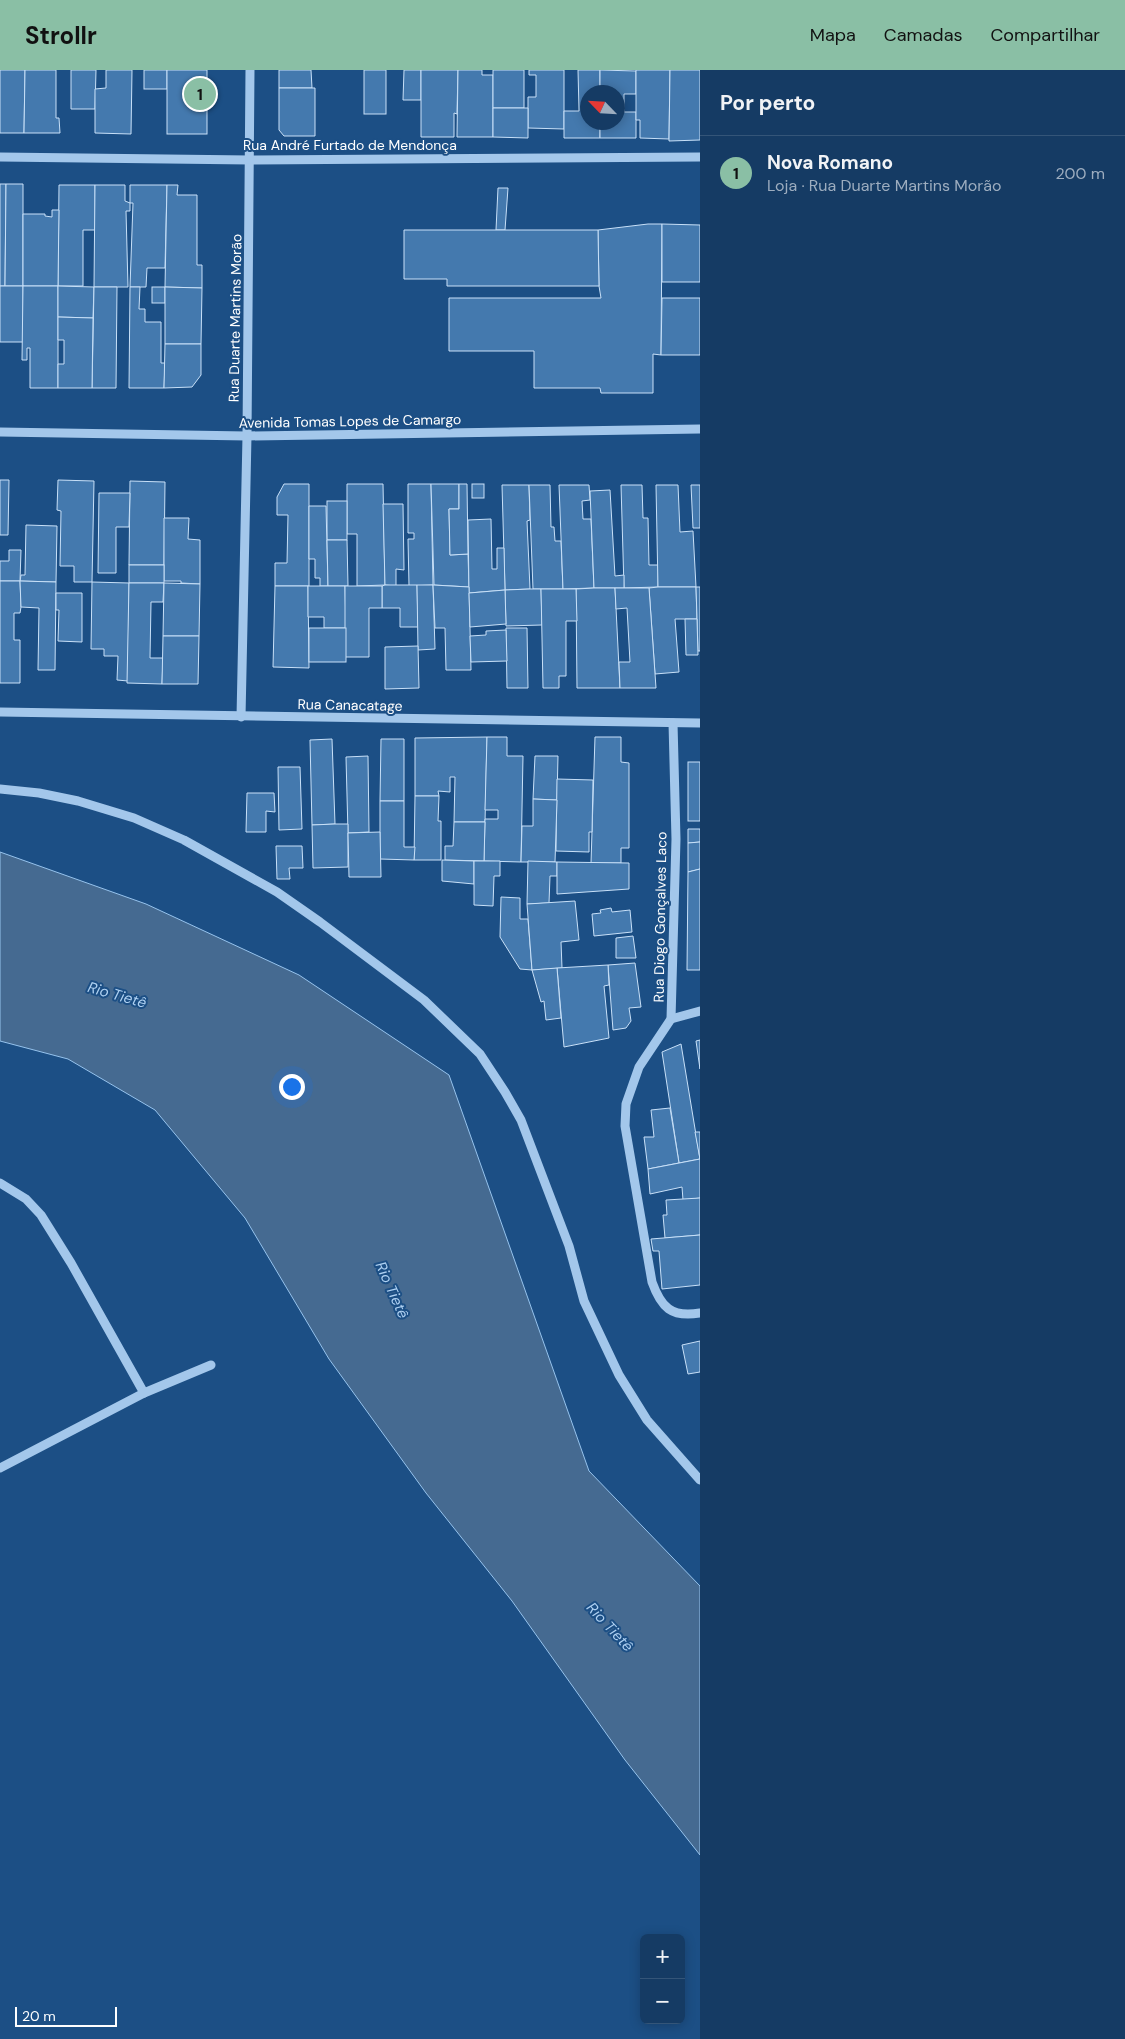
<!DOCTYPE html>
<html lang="pt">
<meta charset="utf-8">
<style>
:root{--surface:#153b64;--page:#22466d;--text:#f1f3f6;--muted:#9dadbf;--line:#345578;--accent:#8abfa5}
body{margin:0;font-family:"DM Sans",sans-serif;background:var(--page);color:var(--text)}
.controls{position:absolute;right:15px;bottom:15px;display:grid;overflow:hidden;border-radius:8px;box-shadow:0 2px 12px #0003}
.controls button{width:45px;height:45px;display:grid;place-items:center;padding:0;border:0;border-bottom:1px solid var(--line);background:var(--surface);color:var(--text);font:25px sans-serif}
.compass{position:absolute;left:580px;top:15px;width:45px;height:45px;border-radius:50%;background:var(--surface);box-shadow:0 2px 12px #0003;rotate:295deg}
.scale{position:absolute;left:15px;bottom:12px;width:102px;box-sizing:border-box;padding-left:5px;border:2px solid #fff;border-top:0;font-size:14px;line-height:18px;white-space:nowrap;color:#fff;-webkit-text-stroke:4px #1c4f85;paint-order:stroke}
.you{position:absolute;left:291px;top:1016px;width:18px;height:18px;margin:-12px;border:4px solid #fff;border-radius:50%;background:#1a73e8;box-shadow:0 0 0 8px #1a73e833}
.badge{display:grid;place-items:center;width:32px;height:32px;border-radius:50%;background:var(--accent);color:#111;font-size:16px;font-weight:700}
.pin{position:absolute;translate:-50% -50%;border:2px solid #fff;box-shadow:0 1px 5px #0006}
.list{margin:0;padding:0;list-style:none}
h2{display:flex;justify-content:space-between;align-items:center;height:65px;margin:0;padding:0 20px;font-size:21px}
h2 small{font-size:16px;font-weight:400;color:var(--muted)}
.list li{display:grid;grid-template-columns:32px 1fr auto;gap:15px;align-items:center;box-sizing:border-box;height:75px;padding:0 20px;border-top:1px solid var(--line)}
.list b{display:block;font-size:19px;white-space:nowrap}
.list p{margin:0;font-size:16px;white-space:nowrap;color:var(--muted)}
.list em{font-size:16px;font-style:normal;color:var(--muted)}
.map{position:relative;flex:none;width:700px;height:1969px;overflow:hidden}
header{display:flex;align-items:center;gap:30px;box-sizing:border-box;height:70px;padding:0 25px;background:var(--accent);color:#111}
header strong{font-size:24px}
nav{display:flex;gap:28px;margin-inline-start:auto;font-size:18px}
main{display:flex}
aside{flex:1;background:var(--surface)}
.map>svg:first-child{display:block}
</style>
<header>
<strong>Strollr</strong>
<nav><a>Mapa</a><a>Camadas</a><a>Compartilhar</a></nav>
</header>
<main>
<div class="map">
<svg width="700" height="1969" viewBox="0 0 700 1969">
<rect width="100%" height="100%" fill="#1c4f85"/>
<polygon fill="#456a91" stroke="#96c3ed" points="0,782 146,834 299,905 449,1005 589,1401 700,1516 700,1785 625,1690 512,1531 426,1423 329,1289 245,1148 155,1040 68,989 0,971"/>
<g fill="#4479ae" stroke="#c8e0f8">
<polygon points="0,0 25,0 24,63 0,63"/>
<polygon points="25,0 56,0 56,48 59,48 60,63 24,63"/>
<polygon points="71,0 96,0 95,39 71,39"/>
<polygon points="106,0 132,0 131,64 95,63 95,19 106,18"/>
<rect x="144" y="0" width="23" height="19"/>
<rect x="167" y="0" width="40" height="64"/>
<polygon points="279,0 311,0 312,18 279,18"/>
<rect x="364" y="0" width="22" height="44"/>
<polygon points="404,0 421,0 421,30 403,30"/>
<polygon points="421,0 458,0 457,44 454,43 454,67 421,67"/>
<polygon points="458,0 482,0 482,5 493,5 493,67 457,67"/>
<rect x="493" y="0" width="31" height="38"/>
<polygon points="529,0 564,0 564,59 528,58 528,27 536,27 536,5 529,5"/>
<polygon points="578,0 600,0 600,22 588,22 588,52 600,52 600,68 564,68 564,41 579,41"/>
<polygon points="600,0 636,1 636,24 624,24 624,42 636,42 636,68 600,68 600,52 618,52 618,22 600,22"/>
<polygon points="670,0 669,69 640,68 640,50 636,50 636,0"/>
<polygon points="670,0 700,0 700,70 669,71"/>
<polygon points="279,18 315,18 315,66 284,66 279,60"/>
<polygon points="493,38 528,38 528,68 493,67"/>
<polygon points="0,114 6,114 5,216 0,216"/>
<polygon points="6,114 23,114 23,216 5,216"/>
<polygon points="59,115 95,115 95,160 83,160 83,216 58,216"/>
<polygon points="95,115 125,115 125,131 130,133 130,141 126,141 128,217 94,217"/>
<polygon points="130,115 167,115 165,198 147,198 146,217 130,217 133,133 130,133"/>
<polygon points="167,115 178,115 177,125 197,125 197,195 202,195 202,218 165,217"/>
<polygon points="498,118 508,118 505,160 496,160"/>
<polygon points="52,140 59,140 58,216 23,216 23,144 45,144 45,146 52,147"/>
<polygon points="648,154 662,154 661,285 653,284 653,323 601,323 600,318 534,318 534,281 449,281 449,228 601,228 599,216 598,160"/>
<polygon points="662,154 700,155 700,212 662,212"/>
<polygon points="404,160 598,160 599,216 447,216 447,209 404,209"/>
<rect x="0" y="216" width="23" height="56"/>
<polygon points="23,216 58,216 58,318 30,318 30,278 27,278 27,290 22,290"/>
<polygon points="58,216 94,217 93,248 58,247"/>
<polygon points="94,217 117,217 116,318 92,318"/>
<polygon points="130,217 140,217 139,239 145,239 145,252 161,252 161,293 165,293 164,318 129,318"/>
<rect x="152" y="217" width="13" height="16"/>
<polygon points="165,217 202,218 201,274 165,274"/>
<polygon points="662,228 700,228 700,285 661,285"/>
<polygon points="58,247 93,248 92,318 58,318 58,294 64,294 64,270 58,270"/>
<polygon points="165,274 201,274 201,305 192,317 164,318"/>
<polygon points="0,410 9,410 8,465 0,465"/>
<polygon points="58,410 94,411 92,512 74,512 74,496 60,496 61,441 57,440"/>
<polygon points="130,411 165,412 164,495 129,495"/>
<polygon points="284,414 309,414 309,516 275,516 275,493 287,493 288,445 277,445 277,427"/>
<polygon points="347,414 383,414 385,515 357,516 357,464 347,464"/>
<polygon points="408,414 431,414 433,515 409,516 408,469 414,469 414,463 408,463"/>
<polygon points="431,414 459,414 459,439 449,439 450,485 468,484 469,517 434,515"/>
<polygon points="459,414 467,414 468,484 450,485 449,439 459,439"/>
<rect x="472" y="414" width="12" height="14"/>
<polygon points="502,415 529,415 530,450 527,451 530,519 505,520"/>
<polygon points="529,415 550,415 551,457 554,457 555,471 561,471 563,519 533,519"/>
<polygon points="559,415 589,415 590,430 582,431 583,449 591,449 594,518 563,519"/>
<polygon points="621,415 642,415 643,448 648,448 649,495 658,495 658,517 624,518"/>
<polygon points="656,415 678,415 680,462 693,461 696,517 658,517"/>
<polygon points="691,415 700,415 700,458 693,458"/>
<polygon points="610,420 615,506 624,505 624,518 594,518 590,421"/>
<polygon points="99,423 130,423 129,457 116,457 116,503 98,503"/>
<rect x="327" y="431" width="20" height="39"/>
<polygon points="383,434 403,434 404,500 396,499 396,516 385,515"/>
<polygon points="309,436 326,436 328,516 320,516 320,508 315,508 315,489 309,489"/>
<polygon points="164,448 189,448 188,469 200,470 200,514 181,513 181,511 164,511"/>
<polygon points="491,449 492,499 497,499 497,478 504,478 505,520 469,523 468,450"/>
<polygon points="26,455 57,456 56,512 20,511 21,505 25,505"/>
<polygon points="327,470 347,470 348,516 328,516"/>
<polygon points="9,480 21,480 20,511 0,511 0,491 9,491"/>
<rect x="129" y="495" width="35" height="18"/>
<polygon points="0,511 20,511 21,537 20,543 14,543 14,570 20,570 20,613 0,613"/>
<polygon points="20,511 56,512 55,600 38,600 39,538 21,537"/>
<polygon points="92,512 129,513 128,611 117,610 118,586 104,586 104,579 91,579"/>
<polygon points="129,513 164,513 163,532 151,532 150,588 163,588 162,614 127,613"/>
<polygon points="164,513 200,514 199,566 163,566"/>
<polygon points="385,515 417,515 418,557 400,557 400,538 382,538 382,516"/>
<polygon points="417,515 433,515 435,579 418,580"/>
<polygon points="433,515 469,517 471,600 446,600 445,558 435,558"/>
<polygon points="275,516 308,516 309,598 273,597"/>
<polygon points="308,516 345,516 346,558 324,558 324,547 308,547"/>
<polygon points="345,516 382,516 382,538 369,538 369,587 345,587"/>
<polygon points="658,517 696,517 697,549 675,549 679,602 655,604 649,518"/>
<polygon points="696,517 700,517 700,581 698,581"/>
<polygon points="594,518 615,518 620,618 577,618 576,519"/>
<polygon points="615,518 649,518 656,618 620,618 619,592 630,592 627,538 616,539"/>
<polygon points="530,519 541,519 542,555 506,556 505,520"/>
<polygon points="541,519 576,519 577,551 566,551 566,606 559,606 559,618 543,618"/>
<polygon points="505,520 506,554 470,557 469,523"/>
<polygon points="56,523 82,523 82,572 58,571 59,540 56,540"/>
<polygon points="685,549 697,549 698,585 686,585"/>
<rect x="309" y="558" width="37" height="34"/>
<polygon points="506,558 527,558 528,618 507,618"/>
<polygon points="506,560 507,591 471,592 470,566 486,565 486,561"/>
<polygon points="163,566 199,566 198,614 162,614"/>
<polygon points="418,576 419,618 385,619 385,577"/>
<polygon points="487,667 485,752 454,752 455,707 450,707 450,722 438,721 439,726 415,726 415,668"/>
<polygon points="487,667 507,667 507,686 523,686 521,792 484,791 485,749 498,749 498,740 485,740"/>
<polygon points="595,667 621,667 621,692 629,693 629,778 621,778 621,793 591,793"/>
<polygon points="332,669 335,754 312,755 310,670"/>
<polygon points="381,669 404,669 404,731 380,731"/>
<polygon points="368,686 369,762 348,763 346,687"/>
<polygon points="535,686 558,686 557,730 533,729"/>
<rect x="688" y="692" width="12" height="59"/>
<polygon points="278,697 300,697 302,759 279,760"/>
<polygon points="557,709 593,710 592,762 589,762 589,782 556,781"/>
<polygon points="247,723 274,723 275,742 266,741 266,762 246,762"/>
<polygon points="415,726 439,726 438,751 441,751 441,790 414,790"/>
<polygon points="533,729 557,730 555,792 521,792 522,756 533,756"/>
<polygon points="380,731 404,731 404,777 415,777 414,790 380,789"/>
<polygon points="454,752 485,752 484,791 445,790 445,776 453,776"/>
<polygon points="335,754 348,754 348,797 313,798 312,755"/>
<polygon points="688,759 700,759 700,772 688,773"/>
<polygon points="380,762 381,807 349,807 348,763"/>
<polygon points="700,772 700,799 688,802 688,773"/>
<polygon points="276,776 302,776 303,798 289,798 290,809 277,809"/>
<polygon points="442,790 474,791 474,814 442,811"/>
<polygon points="474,791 500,791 500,806 494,806 493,836 474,835"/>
<polygon points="528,791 557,792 557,806 550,806 549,833 527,834"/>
<polygon points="557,792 629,793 629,819 557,824"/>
<polygon points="700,799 700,900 687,900 688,802"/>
<polygon points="501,827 520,828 520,849 528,849 532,900 520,899 500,867"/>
<polygon points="575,831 579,870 561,872 562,898 532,900 527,834"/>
<polygon points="611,838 612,842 630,840 632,862 594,866 592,844 601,843 600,840"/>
<polygon points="633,866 636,888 616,888 616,868"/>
<polygon points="635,893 641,937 629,938 631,951 626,958 613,960 608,895"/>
<polygon points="608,895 609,915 604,916 609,968 564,977 557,898"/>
<polygon points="557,898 561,948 546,950 544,931 541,932 532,900"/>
<polygon points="700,970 700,999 696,971"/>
<polygon points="681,974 700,1089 679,1093 662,982"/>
<polygon points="670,1038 679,1093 648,1099 644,1067 654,1067 651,1040"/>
<polygon points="695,1062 700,1062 700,1089"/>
<polygon points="700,1089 700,1128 683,1130 682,1117 650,1124 648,1099"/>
<polygon points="700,1128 700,1165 665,1168 663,1145 667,1145 666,1130"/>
<polygon points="700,1165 700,1215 662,1219 659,1181 653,1181 651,1169"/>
<polygon points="700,1271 700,1302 688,1304 682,1275"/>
</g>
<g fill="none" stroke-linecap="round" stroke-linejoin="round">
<g stroke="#a3c7eb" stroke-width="9">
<polyline points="0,87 250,90 700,87"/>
<polyline points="0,362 247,366 700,359"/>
<polyline points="0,642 700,653"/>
<polyline points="241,647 247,366 250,0"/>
<path d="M673,653L676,769L671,949L639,997L626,1034L625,1056L652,1212C661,1237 671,1248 700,1243"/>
<polyline points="0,719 39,723 78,731 134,748 184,770 277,822 320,852 424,930 480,984 505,1022 521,1050 569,1176 584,1231 619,1305 647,1350 700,1410"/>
<polyline points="671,949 700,941"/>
<polyline points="0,1113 26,1129 41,1145 71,1193 144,1323"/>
<polyline points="0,1398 144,1323 211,1295"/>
</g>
</g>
<g text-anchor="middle" stroke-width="4" stroke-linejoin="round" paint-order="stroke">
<g font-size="14" fill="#fff" stroke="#1c4f85">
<text x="350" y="80">Rua André Furtado de Mendonça</text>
<text transform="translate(235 248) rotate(-89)" y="5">Rua Duarte Martins Morão</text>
<text transform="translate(350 351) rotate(-1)" y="5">Avenida Tomas Lopes de Camargo</text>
<text transform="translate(350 635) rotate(1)" y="5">Rua Canacatage</text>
<text transform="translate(660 847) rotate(-89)" y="5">Rua Diogo Gonçalves Laco</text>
</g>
<g font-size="15" font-style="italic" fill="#afd1f2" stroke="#1c4f85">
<text transform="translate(117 925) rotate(16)" y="5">Rio Tietê</text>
<text transform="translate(392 1220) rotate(66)" y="5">Rio Tietê</text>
<text transform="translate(610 1557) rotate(47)" y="5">Rio Tietê</text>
</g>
</g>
</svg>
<div class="controls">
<button>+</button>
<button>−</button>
</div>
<svg class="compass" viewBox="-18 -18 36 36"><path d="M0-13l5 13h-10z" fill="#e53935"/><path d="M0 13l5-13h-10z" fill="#9dadbf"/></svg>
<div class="scale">20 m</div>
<div class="you"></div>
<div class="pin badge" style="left:200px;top:24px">1</div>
</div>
<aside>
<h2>Por perto<small></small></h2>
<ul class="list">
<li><span class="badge">1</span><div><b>Nova Romano</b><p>Loja · Rua Duarte Martins Morão</p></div><em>200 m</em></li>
</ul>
</aside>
</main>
